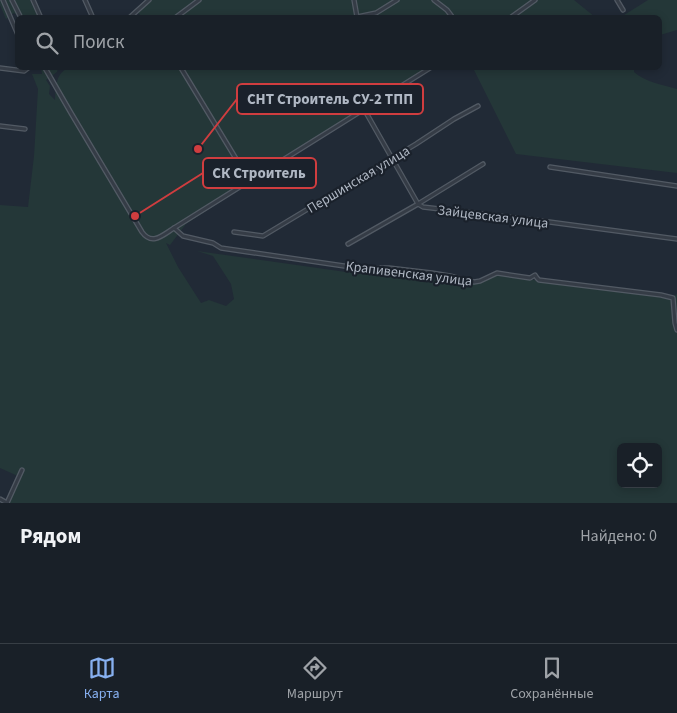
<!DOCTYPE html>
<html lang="ru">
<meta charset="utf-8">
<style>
:root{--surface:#192028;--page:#222830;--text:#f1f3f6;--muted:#9fa3a8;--line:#373e45;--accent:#87b0f0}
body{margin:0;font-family:"Source Sans 3",sans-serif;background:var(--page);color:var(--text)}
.controls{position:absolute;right:15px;bottom:15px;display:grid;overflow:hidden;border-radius:8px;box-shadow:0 2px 8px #0003}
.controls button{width:45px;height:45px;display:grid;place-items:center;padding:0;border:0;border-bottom:1px solid var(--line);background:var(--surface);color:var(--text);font:25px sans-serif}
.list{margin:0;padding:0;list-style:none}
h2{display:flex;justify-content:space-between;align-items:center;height:65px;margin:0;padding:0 20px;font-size:21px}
h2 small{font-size:16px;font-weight:400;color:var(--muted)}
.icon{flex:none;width:28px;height:28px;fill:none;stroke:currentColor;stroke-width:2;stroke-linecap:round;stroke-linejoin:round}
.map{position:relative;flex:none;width:677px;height:503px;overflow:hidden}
.search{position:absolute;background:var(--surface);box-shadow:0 2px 8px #0003;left:15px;right:15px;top:15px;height:55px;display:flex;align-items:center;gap:12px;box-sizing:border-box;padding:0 18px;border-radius:8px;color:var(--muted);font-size:19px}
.sheet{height:140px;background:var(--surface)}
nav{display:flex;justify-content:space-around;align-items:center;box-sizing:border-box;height:70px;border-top:1px solid var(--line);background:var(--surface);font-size:14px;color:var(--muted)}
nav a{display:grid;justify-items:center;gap:2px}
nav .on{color:var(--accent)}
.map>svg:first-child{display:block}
</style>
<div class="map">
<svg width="677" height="503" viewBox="0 0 677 503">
<rect width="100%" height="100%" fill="#212a36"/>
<g fill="#243738" fill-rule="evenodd">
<polygon points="0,0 30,0 38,17 20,17 14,13 6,19 0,5"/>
<polygon points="148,0 574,0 595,17 137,18 140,15 137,11"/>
<polygon points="648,0 677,0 677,30 660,35 660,18 621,17"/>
<path d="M41,68H58L57,72L46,80L50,86L49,94L55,100C56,87 55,76 67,68H432L353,118L266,172L186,224L170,245L166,243L178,267L201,303L209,300L226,306L234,299L231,284L213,256L197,251L353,273L478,284L492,276L496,275L659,297L669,299L677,294V503H8L20,477L0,468V205L28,207L34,156L38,89L32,74H42ZM621,447H658V484H621Z"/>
<path d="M473,68H634V72C645,82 663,85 677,89V173L516,154Z"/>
</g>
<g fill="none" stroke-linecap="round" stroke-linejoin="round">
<defs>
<g id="minor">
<polyline points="3,0 18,35"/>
<polyline points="12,0 21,18"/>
<polyline points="33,0 41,18"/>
<polyline points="85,0 93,18"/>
<polyline points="354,0 357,17 376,13 397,0"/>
<polyline points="434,0 447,10 453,18"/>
<polyline points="617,0 623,10"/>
<polyline points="129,18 149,0"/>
<polyline points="175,18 199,0"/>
<polyline points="510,18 535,0"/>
<polyline points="0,68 24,71 28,68"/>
<path d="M45,68L71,113L142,232C152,246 163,235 174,228L430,68"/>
<polyline points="181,68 241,167"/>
<polyline points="364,109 418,204 423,207 542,221 677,239"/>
<polyline points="0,126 25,129"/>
<polyline points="550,167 677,186"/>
<polyline points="174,228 183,236 213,243 221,248 351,267 366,268 389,268 432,273 450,276 474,282 480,281 497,273 530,278 535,275 537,278 539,280 661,295 673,298 675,323 677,330"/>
<polyline points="234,232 263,236 416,144 454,119 478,106"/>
<polyline points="348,244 418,204 483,164"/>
<polyline points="0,499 7,503"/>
<polyline points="7,503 22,470"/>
</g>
</defs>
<use href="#minor" stroke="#525a64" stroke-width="5.5"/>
<use href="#minor" stroke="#353c46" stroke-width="3"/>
</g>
<g text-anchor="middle" stroke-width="4.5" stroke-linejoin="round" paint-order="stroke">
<g font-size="14" fill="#afb7c3" stroke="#1a212b">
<text transform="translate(358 179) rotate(-31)" y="5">Першинская улица</text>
<text transform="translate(493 216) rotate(7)" y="5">Зайцевская улица</text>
<text transform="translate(409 273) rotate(7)" y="5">Крапивенская улица</text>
</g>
</g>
<path fill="none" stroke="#d03d3f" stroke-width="2" d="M198 149L237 99M135 216L203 173"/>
<g fill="#d03d3f" stroke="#1a212b" stroke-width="2">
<circle cx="198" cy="149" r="5"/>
<circle cx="135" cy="216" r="5"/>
</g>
<g fill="#1a212b" stroke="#d03d3f" stroke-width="2">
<rect x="237" y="84" width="186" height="30" rx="5"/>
<rect x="203" y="158" width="113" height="30" rx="5"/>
</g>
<g font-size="15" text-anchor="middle" font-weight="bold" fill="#afb7c3">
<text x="330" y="104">СНТ Строитель СУ-2 ТПП</text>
<text x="259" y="178">СК Строитель</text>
</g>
</svg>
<div class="controls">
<button><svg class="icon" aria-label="locate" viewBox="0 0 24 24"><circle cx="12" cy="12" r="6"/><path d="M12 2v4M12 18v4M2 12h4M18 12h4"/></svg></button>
</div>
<div class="search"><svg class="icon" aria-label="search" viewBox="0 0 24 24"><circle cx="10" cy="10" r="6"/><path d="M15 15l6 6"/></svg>Поиск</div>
</div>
<section class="sheet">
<h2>Рядом<small>Найдено: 0</small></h2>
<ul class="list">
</ul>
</section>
<nav>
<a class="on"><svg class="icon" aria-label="map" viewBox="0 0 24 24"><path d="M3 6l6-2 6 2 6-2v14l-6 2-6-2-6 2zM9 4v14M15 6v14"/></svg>Карта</a>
<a><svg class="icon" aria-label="directions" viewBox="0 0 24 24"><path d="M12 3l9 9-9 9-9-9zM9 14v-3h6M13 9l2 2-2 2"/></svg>Маршрут</a>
<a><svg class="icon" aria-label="saved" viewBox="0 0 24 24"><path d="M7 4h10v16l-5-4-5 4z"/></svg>Сохранённые</a>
</nav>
